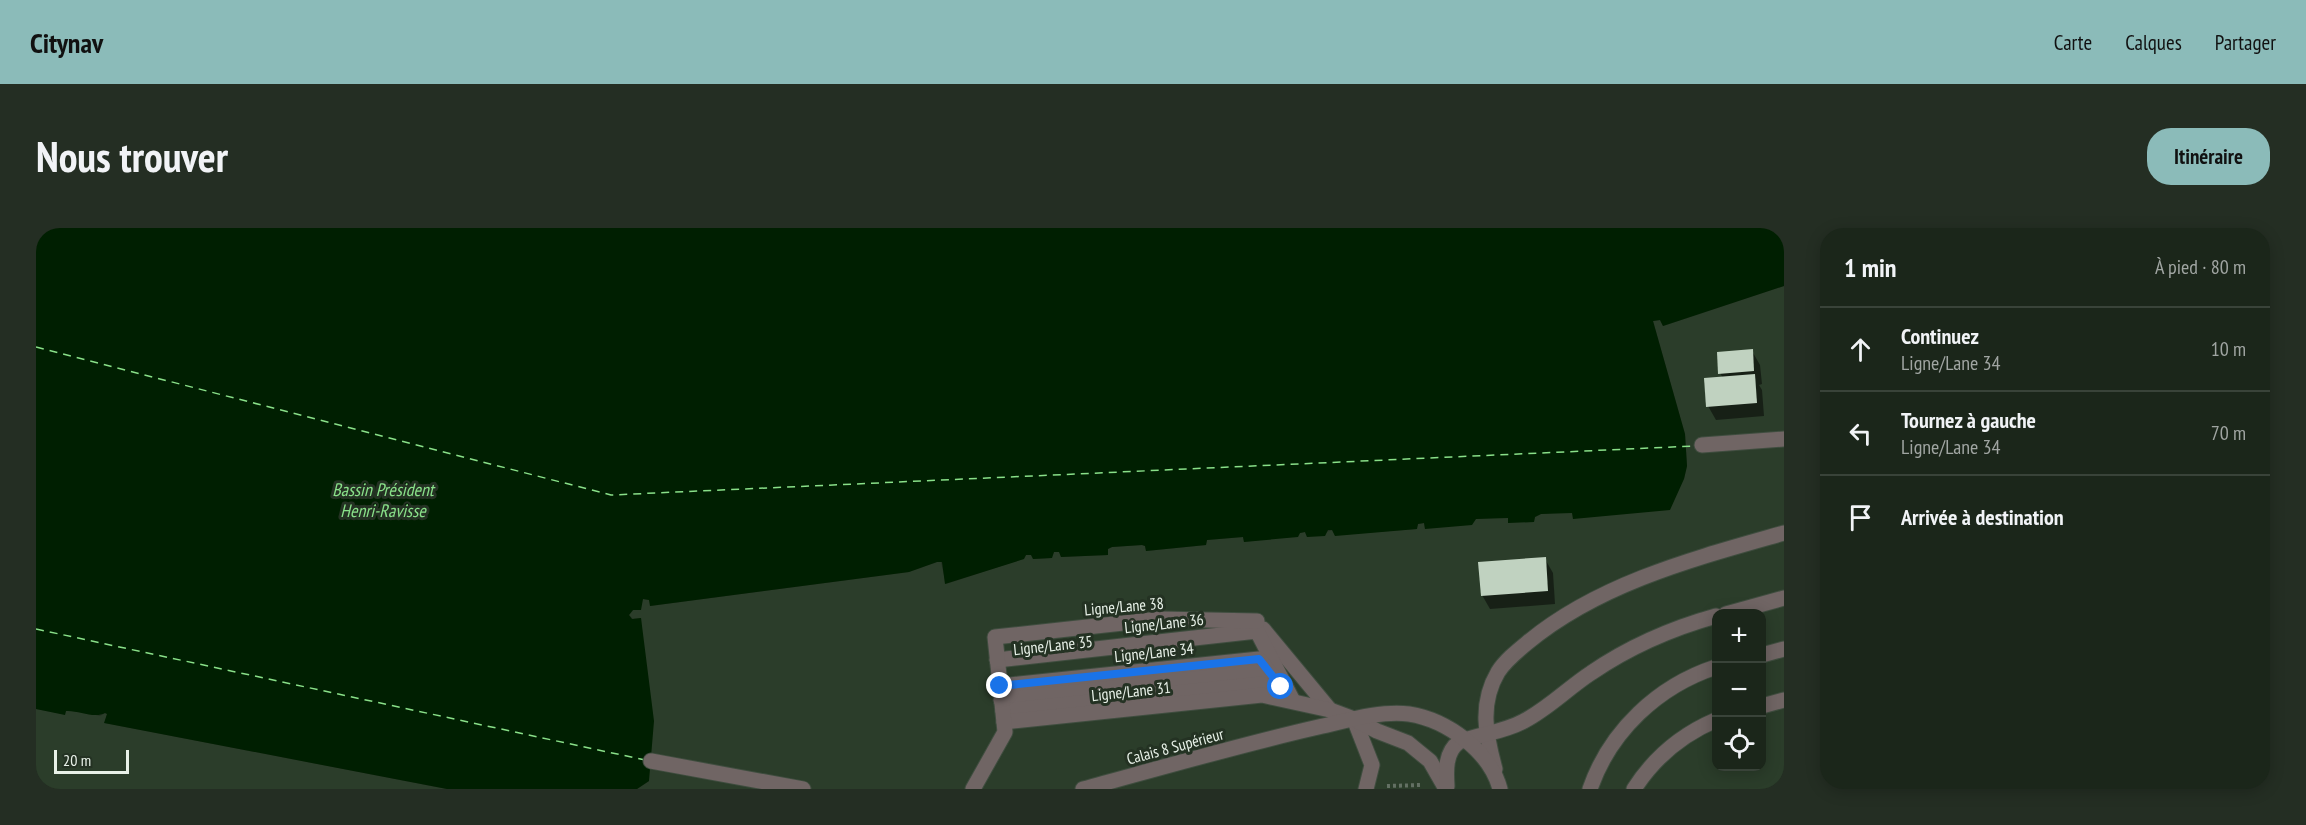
<!DOCTYPE html>
<html lang="fr">
<meta charset="utf-8">
<style>
:root{--surface:#1b261a;--page:#242e23;--text:#f1f3f6;--muted:#a0a5a2;--line:#394339;--accent:#8bbbb9}
body{margin:0;font-family:"PT Sans Narrow",sans-serif;background:var(--page);color:var(--text)}
.controls{position:absolute;right:18px;bottom:18px;display:grid;overflow:hidden;border-radius:12px;box-shadow:0 3px 15px #0003}
.controls button{width:54px;height:54px;display:grid;place-items:center;padding:0;border:0;border-bottom:2px solid var(--line);background:var(--surface);color:var(--text);font:30px sans-serif}
.scale{position:absolute;left:18px;bottom:15px;width:75px;box-sizing:border-box;padding-left:6px;border:3px solid #e8f1e8;border-top:0;font-size:16px;line-height:21px;white-space:nowrap;color:#e8f1e8;-webkit-text-stroke:4px #243223;paint-order:stroke}
.stop{position:absolute;width:18px;height:18px;margin:-14px;border:4px solid #1a73e8;border-radius:50%;background:#fff}
.stop.end{background:#1a73e8;border-color:#fff;box-shadow:0 2px 6px #0008}
.list{margin:0;padding:0;list-style:none}
h2{display:flex;justify-content:space-between;align-items:center;height:78px;margin:0;padding:0 24px;font-size:26px}
h2 small{font-size:20px;font-weight:400;color:var(--muted)}
.list li{display:grid;grid-template-columns:39px 1fr auto;gap:18px;align-items:center;box-sizing:border-box;height:84px;padding:0 24px;border-top:2px solid var(--line)}
.list b{display:block;font-size:22px;white-space:nowrap}
.list p{margin:0;font-size:20px;white-space:nowrap;color:var(--muted)}
.list em{font-size:20px;font-style:normal;color:var(--muted)}
.icon{flex:none;width:33px;height:33px;fill:none;stroke:currentColor;stroke-width:2;stroke-linecap:round;stroke-linejoin:round}
.map{position:relative;flex:none;width:1748px;height:561px;overflow:hidden;border-radius:24px}
header{display:flex;align-items:center;gap:36px;box-sizing:border-box;height:84px;padding:0 30px;background:var(--accent);color:#111}
header strong{font-size:28px}
nav{display:flex;gap:33px;margin-inline-start:auto;font-size:21px}
.intro{display:flex;align-items:center;justify-content:space-between;box-sizing:border-box;height:144px;padding:0 36px}
h1{margin:0;font-size:42px}
.button{padding:15px 27px;border-radius:24px;background:var(--accent);color:#111;font-size:21px;font-weight:700}
main{display:flex;gap:36px;padding:0 36px}
aside{flex:1;background:var(--surface);border-radius:24px;box-shadow:0 3px 15px #0003}
.map>svg:first-child{display:block}
</style>
<header>
<strong>Citynav</strong>
<nav><a>Carte</a><a>Calques</a><a>Partager</a></nav>
</header>
<div class="intro"><h1>Nous trouver</h1><a class="button">Itinéraire</a></div>
<main>
<div class="map">
<svg width="1748" height="561" viewBox="0 0 1748 561">
<rect width="100%" height="100%" fill="#243223"/>
<g fill="#2b3d2a" fill-rule="evenodd">
<path d="M1748,58V561H601L613,553L605,390L597,391L593,387L607,371L614,372V378L873,344L901,334H905L910,356L987,331L990,327L995,326L998,331L1015,330L1018,324H1024L1025,329L1072,327V321L1076,319L1106,317L1109,318L1110,323L1170,317L1171,312L1207,309L1208,314L1261,307L1264,305L1269,304L1271,309L1297,302L1299,307L1380,301L1382,296L1388,295L1389,300L1440,291L1467,289L1472,290V294L1498,293L1499,289L1505,286L1528,284L1537,285V291L1648,251L1651,238L1649,206L1617,93L1624,92L1627,98ZM1680,386H1726V538H1680Z"/>
<polygon points="0,481 28,486 30,483 38,482 64,488 69,485 71,486 69,495 411,561 0,561"/>
</g>
<path fill="#001f01" d="M0,0H1748V58L1627,98L1624,92L1617,93L1649,206L1651,238L1648,251L1634,282L1537,291L1536,285L1505,286L1499,289L1498,294L1472,295V290L1440,291L1436,297L1389,301L1388,295L1382,296L1381,301L1299,308L1296,302H1292L1289,308L1271,309L1269,304L1264,305L1262,309L1208,314L1207,309L1171,312L1170,317L1110,323L1109,318L1106,317L1076,319L1072,321V327L1025,329L1023,324H1018L1016,330L997,331L995,327H990L988,331L909,356L906,334H901L873,344L614,378L613,372L607,371L605,382H597L593,387L596,391L605,390L618,493L613,553L601,561H411L68,495L71,486L69,485C58,491 42,482 30,483L29,487L0,481Z"/>
<g fill="#0007">
<polygon points="1716,123 1724,137 1726,156 1723,157 1726,162 1728,188 1680,192 1672,178 1687,150 1684,145"/>
<polygon points="1509,331 1517,345 1519,376 1454,381 1446,367"/>
</g>
<g fill="none" stroke-linecap="round" stroke-linejoin="round">
<g stroke="#89e089" stroke-width="1.5" stroke-dasharray="8 6" stroke-linecap="butt">
<polyline points="0,119 575,267 1659,218"/>
<polyline points="0,401 609,532"/>
</g>
</g>
<g fill="#c0d2c0">
<polygon points="1717,121 1718,143 1682,146 1681,124"/>
<polygon points="1719,146 1721,175 1670,179 1668,150"/>
<polygon points="1510,329 1512,363 1445,368 1442,334"/>
</g>
<g fill="none" stroke-linecap="round" stroke-linejoin="round">
<defs>
<g id="service">
<polyline points="1666,217 1748,211"/>
<polyline points="1690,386 1748,370"/>
<polyline points="1227,401 1294,482"/>
<polyline points="1726,427 1748,421"/>
<polyline points="961,432 1221,403 1257,473"/>
<polyline points="964,458 1223,431 1238,450"/>
<polyline points="965,472 1224,444 1234,453"/>
<polyline points="1726,478 1748,472"/>
<polyline points="967,483 1225,456 1241,464"/>
<polyline points="1318,491 1336,537 1330,561"/>
<polyline points="968,494 1226,467 1294,482 1318,491 1341,503 1372,515 1394,533 1410,561"/>
<polyline points="615,533 767,561"/>
<path d="M1459,541C1450,508 1443,476 1462,444C1469,433 1480,424 1491,415C1563,355 1660,330 1748,305"/>
<path d="M1411,558C1410,543 1409,524 1423,514C1444,506 1468,504 1488,493C1513,480 1532,460 1555,445C1593,419 1637,400 1680,388"/>
<polyline points="937,561 969,504 959,409 1124,391 1221,393"/>
<path d="M1047,561C1124,540 1200,518 1278,500C1306,494 1344,482 1373,486C1411,492 1454,523 1464,561"/>
<path d="M1554,561C1574,503 1622,458 1680,439"/>
<path d="M1598,561C1618,530 1647,506 1680,492"/>
</g>
</defs>
<use href="#service" stroke="#3f4d3f" stroke-width="17"/>
<polyline stroke="#637063" stroke-width="4" stroke-dasharray="3 3" stroke-linecap="butt" points="1351,558 1385,557"/>
<use href="#service" stroke="#706564" stroke-width="15"/>
</g>
<g fill="none" stroke-linecap="round" stroke-linejoin="round">
<polyline stroke="#1a73e8" stroke-width="8" points="964,458 1223,431 1245,459"/>
</g>
<g text-anchor="middle" stroke-width="6" stroke-linejoin="round" paint-order="stroke">
<g font-size="16" fill="#e8f1e8" stroke="#243223">
<text transform="translate(1088 378) rotate(-5)" y="6">Ligne/Lane 38</text>
<text transform="translate(1128 395) rotate(-6)" y="6">Ligne/Lane 36</text>
<text transform="translate(1017 417) rotate(-6)" y="6">Ligne/Lane 35</text>
<text transform="translate(1118 424) rotate(-6)" y="6">Ligne/Lane 34</text>
<text transform="translate(1095 463) rotate(-6)" y="6">Ligne/Lane 31</text>
<text transform="translate(1139 518) rotate(-15)" y="6">Calais 8 Supérieur</text>
</g>
<g font-size="18" font-style="italic" fill="#89e089" stroke="#243223">
<text x="347" y="268">Bassin Président<tspan x="347" dy="21">Henri-Ravisse</tspan></text>
</g>
</g>
</svg>
<div class="controls">
<button>+</button>
<button>−</button>
<button><svg class="icon" aria-label="locate" viewBox="0 0 24 24"><circle cx="12" cy="12" r="6"/><path d="M12 2v4M12 18v4M2 12h4M18 12h4"/></svg></button>
</div>
<div class="scale">20 m</div>
<div class="stop" style="left:1245px;top:459px"></div>
<div class="stop end" style="left:964px;top:458px"></div>
</div>
<aside>
<h2>1 min<small>À pied · 80 m</small></h2>
<ul class="list">
<li><svg class="icon" aria-label="ahead" viewBox="0 0 24 24"><path d="M12 20V5M6 11l6-6 6 6"/></svg><div><b>Continuez</b><p>Ligne/Lane 34</p></div><em>10 m</em></li>
<li><svg class="icon" aria-label="left" viewBox="0 0 24 24"><path d="M17 20v-9H6M10 6l-5 5 5 5"/></svg><div><b>Tournez à gauche</b><p>Ligne/Lane 34</p></div><em>70 m</em></li>
<li><svg class="icon" aria-label="arrive" viewBox="0 0 24 24"><path d="M6 21V4h12l-3 4 3 4H6"/></svg><div><b>Arrivée à destination</b></div></li>
</ul>
</aside>
</main>
